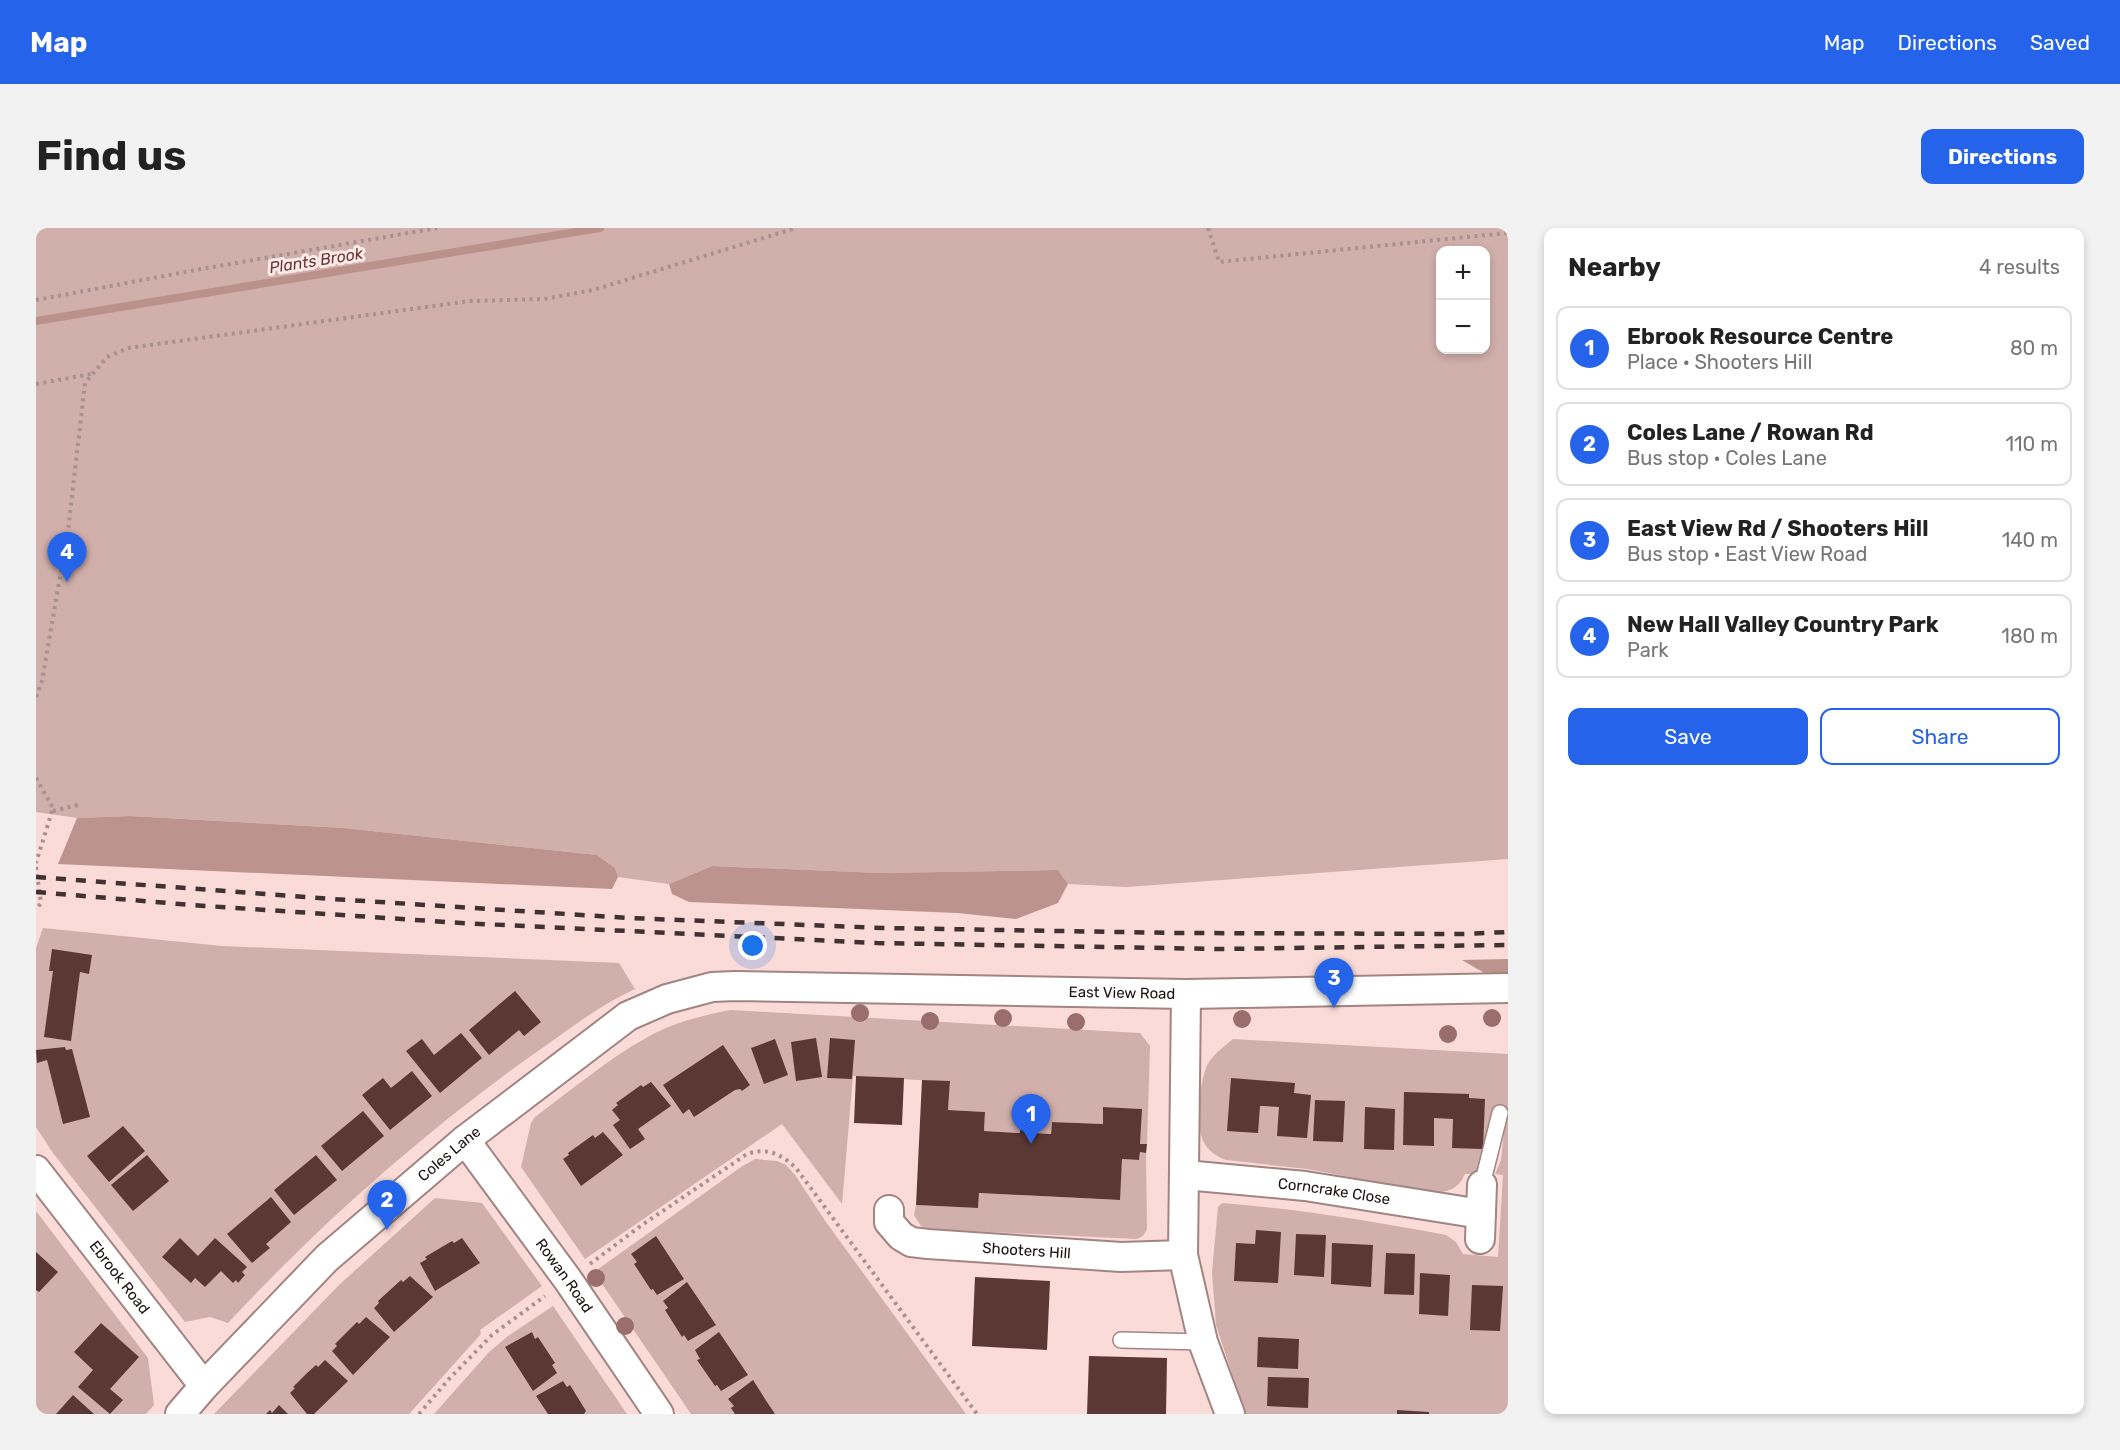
<!DOCTYPE html>
<meta charset="utf-8">
<style>
:root{--surface:#fff;--page:#f2f2f2;--text:#222;--muted:#767676;--line:#e0e0e0;--accent:#2563eb}
body{margin:0;font-family:Rubik,sans-serif;background:var(--page);color:var(--text)}
.controls{position:absolute;right:18px;top:18px;display:grid;overflow:hidden;border-radius:12px;box-shadow:0 3px 9px #0003}
.controls button{width:54px;height:54px;display:grid;place-items:center;padding:0;border:0;border-bottom:2px solid var(--line);background:var(--surface);color:var(--text);font:30px sans-serif}
.you{position:absolute;left:717px;top:718px;width:21px;height:21px;margin:-15px;border:4px solid #fff;border-radius:50%;background:#1a73e8;box-shadow:0 0 0 9px #1a73e833}
.badge{display:grid;place-items:center;width:39px;height:39px;border-radius:50%;background:var(--accent);color:#fff;font-size:20px;font-weight:700}
.pin{position:absolute;translate:-50% -50px;filter:drop-shadow(0 2px 3px #0008)}
.pin::after{content:'';position:absolute;top:32px;width:21px;height:18px;background:inherit;clip-path:polygon(0 0,100% 0,50% 100%)}
.list{margin:0;padding:0;list-style:none}
h2{display:flex;justify-content:space-between;align-items:center;height:78px;margin:0;padding:0 24px;font-size:26px}
h2 small{font-size:20px;font-weight:400;color:var(--muted)}
.list li{display:grid;grid-template-columns:39px 1fr auto;gap:18px;align-items:center;box-sizing:border-box;height:84px;margin:0 12px 12px;padding:0 12px;border:2px solid var(--line);border-radius:12px}
.list b{display:block;font-size:22px;white-space:nowrap}
.list p{margin:0;font-size:20px;white-space:nowrap;color:var(--muted)}
.list em{font-size:20px;font-style:normal;color:var(--muted)}
.actions{display:flex;gap:12px;padding:18px 24px}
.actions a{flex:1;padding:14px 0;border:2px solid var(--accent);border-radius:12px;text-align:center;font-size:21px;color:var(--accent)}
.actions .main{background:var(--accent);color:#fff}
.map{position:relative;flex:none;width:1472px;height:1186px;overflow:hidden;border-radius:12px}
header{display:flex;align-items:center;gap:36px;box-sizing:border-box;height:84px;padding:0 30px;background:var(--accent);color:#fff}
header strong{font-size:28px}
nav{display:flex;gap:33px;margin-inline-start:auto;font-size:21px}
.intro{display:flex;align-items:center;justify-content:space-between;box-sizing:border-box;height:144px;padding:0 36px}
h1{margin:0;font-size:42px}
.button{padding:15px 27px;border-radius:12px;background:var(--accent);color:#fff;font-size:21px;font-weight:700}
main{display:flex;gap:36px;padding:0 36px}
aside{flex:1;background:var(--surface);border-radius:12px;box-shadow:0 3px 9px #0003}
.map>svg:first-child{display:block}
</style>
<header>
<strong>Map</strong>
<nav><a>Map</a><a>Directions</a><a>Saved</a></nav>
</header>
<div class="intro"><h1>Find us</h1><a class="button">Directions</a></div>
<main>
<div class="map">
<svg width="1472" height="1186" viewBox="0 0 1472 1186">
<rect width="100%" height="100%" fill="#fadbd8"/>
<g fill="#d1afab" fill-rule="evenodd">
<path d="M0,0H1472V631L1091,659L1032,656L1022,642L844,645L676,638L633,656L582,649L579,640L561,627L308,600L94,588L41,590L0,584ZM1404,22H1450V122H1404Z"/>
<path d="M7,700L186,718L583,735L599,761C560,779 527,806 492,830C385,907 282,998 192,1095L174,1089L149,1094L17,925L0,899V720Z"/>
<path d="M694,782L1104,805L1114,818L1111,916H1104L1105,881L1068,879L1067,896L1016,894L1015,906L998,905V894H985L984,905L948,903L949,884L912,882L914,854L817,848L806,976L746,896L549,1031L485,939L495,895L499,889C535,862 571,832 610,810C635,795 665,788 694,782Z"/>
<path d="M1197,811L1472,826V1186H1209L1180,1097L1176,1044L1182,979L1186,975C1262,981 1335,993 1410,1007L1420,1014L1427,1026L1462,1029L1467,947L1459,946L1465,932L1470,886L1442,946H1429C1422,961 1414,963 1399,965L1271,941L1190,932C1178,928 1168,919 1165,907C1161,890 1164,848 1173,834C1179,825 1189,818 1197,811Z"/>
<polygon points="1104,924 1110,925 1111,1001 1107,1008 1101,1011 891,1001 885,998 878,987 880,977 942,980 943,965 1083,972 1086,931 1103,932"/>
<polygon points="719,931 741,933 750,937 759,947 790,994 930,1186 655,1186 558,1044 705,939"/>
<polygon points="399,970 446,975 506,1058 444,1102 445,1106 373,1186 178,1186 303,1057"/>
<polygon points="0,983 112,1130 118,1177 110,1186 0,1186"/>
<polygon points="517,1078 591,1186 398,1186 453,1124 472,1108"/>
</g>
<g fill="#bd938e">
<polygon points="94,588 308,600 561,627 579,640 582,649 576,661 22,636 41,590"/>
<polygon points="676,638 844,645 1022,642 1032,656 1022,675 980,691 921,685 653,674 636,666 633,656"/>
<polygon points="1472,731 1472,750 1457,750 1426,732"/>
</g>
<g fill="none" stroke-linecap="round" stroke-linejoin="round">
<polyline stroke="#bb918c" stroke-width="8" points="0,93 564,0"/>
</g>
<g fill="#5b3834">
<polygon points="16,721 56,727 53,746 44,744 35,813 8,809 17,743 13,743"/>
<polygon points="479,763 505,794 488,808 483,802 453,827 433,802"/>
<polygon points="425,805 446,830 404,865 370,823 386,811 398,827"/>
<polygon points="780,810 786,849 760,853 755,814"/>
<polygon points="794,810 819,812 816,851 791,850"/>
<polygon points="739,811 752,847 728,856 715,820"/>
<polygon points="687,817 714,857 706,863 704,861 699,862 658,889 653,881 647,886 627,857"/>
<polygon points="29,819 30,822 36,821 54,889 27,896 11,832 1,835 0,822"/>
<polygon points="376,843 396,868 354,902 326,867 347,850 355,860"/>
<polygon points="820,848 868,850 866,897 818,895"/>
<polygon points="1195,850 1259,855 1258,865 1275,867 1271,910 1241,908 1243,879 1228,878 1224,878 1222,905 1191,903"/>
<polygon points="886,852 914,853 912,882 949,884 948,903 984,905 984,894 998,894 998,905 1015,906 1016,894 1067,896 1067,879 1106,881 1104,916 1111,916 1110,925 1104,924 1103,932 1086,931 1084,972 943,965 942,980 880,977"/>
<polygon points="615,854 635,878 602,901 609,911 594,921 577,897 584,892 576,882 582,877 580,875 605,857 607,859"/>
<polygon points="1368,864 1433,866 1433,870 1449,871 1447,921 1416,920 1417,891 1398,890 1398,918 1367,917"/>
<polygon points="1279,872 1309,873 1307,914 1277,913"/>
<polygon points="1329,879 1359,881 1358,922 1328,921"/>
<polygon points="327,883 348,908 306,943 285,918"/>
<polygon points="87,898 109,923 73,954 51,928"/>
<polygon points="567,904 587,927 545,958 527,931 533,927 532,925 557,907 559,910"/>
<polygon points="111,927 133,953 97,983 75,957"/>
<polygon points="280,927 301,952 258,987 238,962"/>
<polygon points="235,969 255,994 230,1016 234,1020 216,1035 191,1006"/>
<polygon points="1220,1002 1245,1004 1242,1055 1198,1053 1200,1015 1219,1016"/>
<polygon points="1260,1006 1290,1007 1288,1049 1258,1047"/>
<polygon points="620,1008 648,1051 621,1067 617,1061 615,1062 598,1036 601,1034 595,1026"/>
<polygon points="144,1010 162,1028 179,1010 211,1039 206,1044 209,1047 202,1055 200,1052 197,1055 185,1043 169,1059 159,1050 155,1055 126,1029"/>
<polygon points="426,1010 444,1035 399,1063 384,1035 391,1031 389,1029 416,1013 418,1015"/>
<polygon points="1296,1015 1337,1017 1335,1059 1295,1056"/>
<polygon points="0,1024 22,1044 3,1064 0,1062"/>
<polygon points="1350,1025 1379,1026 1378,1067 1348,1066"/>
<polygon points="1384,1045 1414,1047 1412,1088 1383,1086"/>
<polygon points="374,1048 397,1069 358,1104 338,1080 343,1075 342,1073 365,1052 367,1054"/>
<polygon points="939,1049 1014,1053 1011,1122 936,1118"/>
<polygon points="651,1054 680,1097 652,1113 648,1107 646,1109 629,1082 632,1080 627,1073"/>
<polygon points="1436,1057 1467,1058 1464,1103 1434,1102"/>
<polygon points="330,1089 354,1109 317,1147 296,1123 301,1118 299,1116 321,1094 323,1096"/>
<polygon points="65,1095 103,1129 74,1161 87,1172 74,1186 42,1159 57,1142 38,1124"/>
<polygon points="496,1104 499,1111 502,1109 519,1135 516,1137 521,1145 497,1163 469,1119"/>
<polygon points="683,1104 712,1147 685,1163 681,1157 679,1158 661,1132 664,1131 659,1122"/>
<polygon points="1222,1109 1263,1111 1262,1141 1221,1139"/>
<polygon points="1053,1128 1131,1130 1130,1186 1051,1186"/>
<polygon points="289,1132 312,1153 278,1186 271,1186 254,1165 259,1160 257,1159 270,1146 280,1137 282,1139"/>
<polygon points="1232,1149 1273,1150 1272,1180 1231,1178"/>
<polygon points="717,1152 731,1174 739,1186 699,1186 695,1180 698,1178 692,1171"/>
<polygon points="527,1153 531,1159 534,1157 550,1183 548,1186 512,1186 500,1168"/>
<polygon points="37,1167 58,1186 20,1186"/>
<polygon points="243,1177 252,1186 230,1186 234,1182 236,1185"/>
<polygon points="1361,1182 1393,1184 1393,1186 1361,1186"/>
</g>
<g fill="none" stroke-linecap="round" stroke-linejoin="round">
<defs>
<g id="service">
<polyline points="1446,957 1464,885"/>
<polyline points="1085,1112 1167,1114"/>
</g>
<g id="minor">
<polyline points="1150,766 1147,1027 1167,1114 1194,1186"/>
<path id="s1" d="M429,912L532,1052L623,1186"/>
<path id="s2" d="M0,942L168,1158"/>
<path id="s3" d="M1149,947L1269,958L1445,986"/>
<path id="s4" d="M853,982V994L865,1008L875,1014L892,1016L1085,1029L1147,1027"/>
<polyline points="1444,1011 1446,957"/>
<path id="s5" d="M144,1186L168,1158L291,1030L429,912L592,788L631,771L676,759L699,758L1150,766L1472,760"/>
</g>
</defs>
<use href="#service" stroke="#a18582" stroke-width="18"/>
<use href="#minor" stroke="#a18582" stroke-width="32"/>
<g stroke="#a8918f" stroke-width="4" stroke-dasharray="3 4.5" stroke-linecap="butt">
<polyline points="1172,0 1183,34 1472,5"/>
<polyline points="0,72 160,42 401,0"/>
<polyline points="0,156 55,146"/>
<polyline points="0,469 6,453 32,303 49,155 71,129 92,120 434,73 508,71 557,62 760,0"/>
<polyline points="0,550 17,580 0,635"/>
<polyline points="17,583 42,577"/>
<polyline points="0,639 5,675 0,682"/>
<path d="M554,1036L606,997L711,926C731,919 745,926 760,940L941,1186"/>
<polyline points="383,1186 413,1151 456,1107 509,1068"/>
</g>
<use href="#service" stroke="#fff" stroke-width="15"/>
<use href="#minor" stroke="#fff" stroke-width="28"/>
<g stroke="#3f3230" stroke-width="4.5" stroke-dasharray="10 10" stroke-linecap="butt">
<polyline points="0,649 297,671 593,690 847,700 1143,705 1427,706 1472,704"/>
<polyline points="0,664 155,677 425,695 841,715 1184,721 1472,717"/>
</g>
</g>
<g fill="#996e6c">
<circle cx="824" cy="785" r="9"/>
<circle cx="967" cy="790" r="9"/>
<circle cx="1456" cy="790" r="9"/>
<circle cx="1206" cy="791" r="9"/>
<circle cx="894" cy="793" r="9"/>
<circle cx="1040" cy="794" r="9"/>
<circle cx="1412" cy="806" r="9"/>
<circle cx="560" cy="1050" r="9"/>
<circle cx="589" cy="1098" r="9"/>
</g>
<g text-anchor="middle" stroke-width="6" stroke-linejoin="round" paint-order="stroke">
<g font-size="15" fill="#1b1110" stroke="#feecea">
<text dy="5" stroke="none"><textPath href="#s5" startOffset="1100">East View Road</textPath></text>
<text dy="5" stroke="none"><textPath href="#s5" startOffset="375">Coles Lane</textPath></text>
<text dy="5" stroke="none"><textPath href="#s3" startOffset="150">Corncrake Close</textPath></text>
<text dy="5" stroke="none"><textPath href="#s4" startOffset="158">Shooters Hill</textPath></text>
<text dy="5" stroke="none"><textPath href="#s1" startOffset="168">Rowan Road</textPath></text>
<text dy="5" stroke="none"><textPath href="#s2" startOffset="136">Ebrook Road</textPath></text>
</g>
<g font-size="16" font-style="italic" fill="#6e3530" stroke="#feecea">
<text transform="translate(280 32) rotate(-9)" y="6">Plants Brook</text>
</g>
</g>
</svg>
<div class="controls">
<button>+</button>
<button>−</button>
</div>
<div class="you"></div>
<div class="pin badge" style="left:995px;top:916px">1</div>
<div class="pin badge" style="left:351px;top:1002px">2</div>
<div class="pin badge" style="left:1298px;top:780px">3</div>
<div class="pin badge" style="left:31px;top:354px">4</div>
</div>
<aside>
<h2>Nearby<small>4 results</small></h2>
<ul class="list">
<li><span class="badge">1</span><div><b>Ebrook Resource Centre</b><p>Place · Shooters Hill</p></div><em>80 m</em></li>
<li><span class="badge">2</span><div><b>Coles Lane / Rowan Rd</b><p>Bus stop · Coles Lane</p></div><em>110 m</em></li>
<li><span class="badge">3</span><div><b>East View Rd / Shooters Hill</b><p>Bus stop · East View Road</p></div><em>140 m</em></li>
<li><span class="badge">4</span><div><b>New Hall Valley Country Park</b><p>Park</p></div><em>180 m</em></li>
</ul>
<div class="actions"><a class="main">Save</a><a>Share</a></div>
</aside>
</main>
